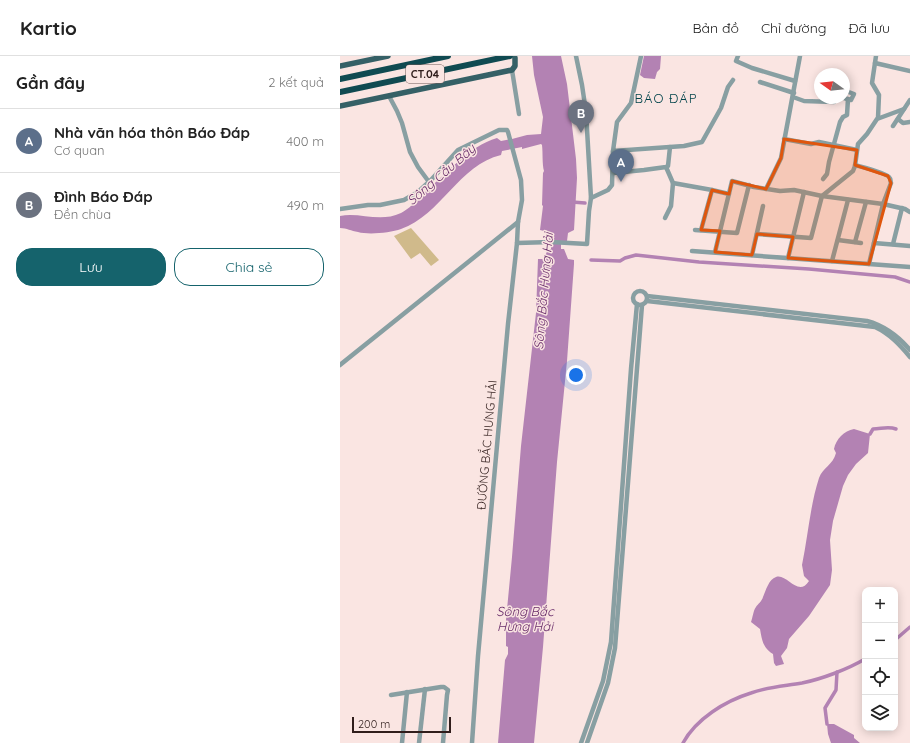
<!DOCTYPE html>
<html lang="vi">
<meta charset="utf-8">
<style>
:root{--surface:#fff;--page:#f2f2f2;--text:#222;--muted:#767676;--line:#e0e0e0;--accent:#15636c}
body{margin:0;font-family:Quicksand,sans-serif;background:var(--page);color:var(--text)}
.controls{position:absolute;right:12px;bottom:12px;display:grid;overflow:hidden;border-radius:8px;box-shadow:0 2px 10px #0003}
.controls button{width:36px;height:36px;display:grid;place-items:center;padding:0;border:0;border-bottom:1px solid var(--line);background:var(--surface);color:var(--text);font:20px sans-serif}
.compass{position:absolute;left:474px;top:12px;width:36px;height:36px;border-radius:50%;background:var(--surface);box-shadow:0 2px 10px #0003;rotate:285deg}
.scale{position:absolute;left:12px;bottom:10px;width:99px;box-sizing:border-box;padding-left:4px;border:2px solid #301d1b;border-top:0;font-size:11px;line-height:14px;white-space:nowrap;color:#301d1b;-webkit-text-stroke:3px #fae5e2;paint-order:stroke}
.you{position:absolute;left:236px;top:319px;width:14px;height:14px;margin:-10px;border:3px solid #fff;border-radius:50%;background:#1a73e8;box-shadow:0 0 0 6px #1a73e833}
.badge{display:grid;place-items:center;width:26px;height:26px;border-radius:50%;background:var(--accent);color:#fff;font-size:13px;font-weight:700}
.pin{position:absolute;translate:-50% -33px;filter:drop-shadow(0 1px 2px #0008)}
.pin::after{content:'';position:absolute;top:21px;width:14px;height:12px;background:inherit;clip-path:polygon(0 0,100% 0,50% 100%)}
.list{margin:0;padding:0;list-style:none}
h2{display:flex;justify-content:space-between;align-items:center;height:52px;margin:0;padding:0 16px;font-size:17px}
h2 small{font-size:13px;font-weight:400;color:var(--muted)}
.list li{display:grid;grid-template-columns:26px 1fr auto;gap:12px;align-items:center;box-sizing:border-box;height:64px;padding:0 16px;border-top:1px solid var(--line)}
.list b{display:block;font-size:15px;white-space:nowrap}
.list p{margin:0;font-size:13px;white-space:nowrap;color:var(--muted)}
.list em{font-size:13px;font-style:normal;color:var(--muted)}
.actions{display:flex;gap:8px;padding:12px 16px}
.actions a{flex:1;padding:9px 0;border:1px solid var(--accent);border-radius:16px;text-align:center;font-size:14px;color:var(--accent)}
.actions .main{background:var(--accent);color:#fff}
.icon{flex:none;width:22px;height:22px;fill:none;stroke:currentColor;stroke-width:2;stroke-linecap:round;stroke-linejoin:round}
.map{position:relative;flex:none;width:570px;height:687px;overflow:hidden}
header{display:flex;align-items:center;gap:24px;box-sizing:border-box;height:56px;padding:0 20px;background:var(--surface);border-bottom:1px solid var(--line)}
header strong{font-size:19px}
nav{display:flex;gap:22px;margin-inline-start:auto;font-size:14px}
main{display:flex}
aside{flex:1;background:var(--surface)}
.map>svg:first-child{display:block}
</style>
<header>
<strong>Kartio</strong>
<nav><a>Bản đồ</a><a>Chỉ đường</a><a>Đã lưu</a></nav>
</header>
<main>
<aside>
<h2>Gần đây<small>2 kết quả</small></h2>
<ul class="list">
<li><span class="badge" style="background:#5c6f8a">A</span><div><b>Nhà văn hóa thôn Báo Đáp</b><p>Cơ quan</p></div><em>400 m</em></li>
<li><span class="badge" style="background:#6b7280">B</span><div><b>Đình Báo Đáp</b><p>Đền chùa</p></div><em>490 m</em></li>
</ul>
<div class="actions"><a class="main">Lưu</a><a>Chia sẻ</a></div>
</aside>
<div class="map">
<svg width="570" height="687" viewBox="0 0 570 687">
<rect width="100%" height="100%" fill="#fae5e2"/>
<polygon fill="#d0ba8b" points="71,172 99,204 91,210 80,197 71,203 54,180"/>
<g fill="#b382b3">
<path d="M192,0H221L227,28L236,103L237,122L234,174L228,177L227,185H221V193H224L228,203L234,204V208L227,305L217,406L203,591L194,687H158L165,604L168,598V591L166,590V564L172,501L181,390L196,257L198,203H204L208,193H211V184H209L208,176L200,174L203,150L202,149L203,117L204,115C202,108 203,97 202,89L201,88L182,93V91L162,95L161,99C119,109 101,159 61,173C50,177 28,179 18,176C11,175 7,172 0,172V160C20,156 40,167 61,157C69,153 76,145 82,139C104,120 129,90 157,82L161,85L172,83L187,79L201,78L203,61L194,19Z"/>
<polygon points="304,0 321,0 320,13 317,16 315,23 304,22 300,19"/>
<path d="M514,373L530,378L528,397L516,408L508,419L503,430L493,465L490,484L492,514L490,529L469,560L449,583L447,592L441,600L444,608L436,610L434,607L433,598C423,591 422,585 420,573L411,566C413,561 413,555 416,551C418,548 422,545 423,541C426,534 429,523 436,521C447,517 458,542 469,525L464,520L462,509C468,480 470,450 479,422C483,411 493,409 496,397L494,393C496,383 504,375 514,373Z"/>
<polygon points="487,668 494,668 514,679 514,682 520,687 491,687 488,678"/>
</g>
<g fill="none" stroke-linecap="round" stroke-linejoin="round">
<g stroke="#b382b3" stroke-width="3.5">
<polyline points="232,146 245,147"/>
<polyline points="251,204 280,205 285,202 296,199 359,206 469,213 555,221 570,226"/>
<path d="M530,378L533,373C541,373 548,370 556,373"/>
<polyline points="555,584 570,571"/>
<polyline points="487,668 485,652 496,634 497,616"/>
<path d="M343,687C356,663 385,645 411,637C427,631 445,630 462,627C482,623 508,613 525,603"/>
</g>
<g stroke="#889fa2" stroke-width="4.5">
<polyline points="236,0 242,29 246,56 251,142"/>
<polyline points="301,0 291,47 277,66 273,95 344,90 362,86 381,52 388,31 393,24"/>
<polyline points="398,0 396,5 412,12 455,25"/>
<polyline points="536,0 532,27 539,39 538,62"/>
<polyline points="535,7 570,15"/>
<polyline points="172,14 179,58"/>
<polyline points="420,26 454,37"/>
<polyline points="49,40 57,55 62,67 70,96 78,111 89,126"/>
<polyline points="453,41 464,45 494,46 494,43 497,42"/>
<polyline points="504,42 511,44 514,38 506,35"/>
<polyline points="558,63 563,67 570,66"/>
<polyline points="553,70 570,44"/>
<polyline points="444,83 471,88 479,86 517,94"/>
<path d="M515,109C522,111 546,117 549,121C551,123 550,124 551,127L543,148L529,208"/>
<polyline points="326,111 333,127 372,134"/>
<polyline points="273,117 304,114 326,111 328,110 330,91"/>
<polyline points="483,123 487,118 489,106 500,66 503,61 507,59 508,43"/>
<polyline points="426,133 441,102 460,0"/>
<polyline points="0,153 28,149 40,149 64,144 78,136 91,124 118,94 159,74 167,74 168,76 181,124 182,144 178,166 177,187 168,268 138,600 132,687"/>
<polyline points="325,162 331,150 333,127"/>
<polyline points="355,174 397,177 409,129"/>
<polyline points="361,174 372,134 389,138"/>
<polyline points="417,178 471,182 482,140 513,115 515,110 518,88 527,78 537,63 564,53"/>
<polyline points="498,184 521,187"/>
<polyline points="515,186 526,146"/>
<polyline points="177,187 211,186 247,188 249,155 251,142 268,134 272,129 273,95"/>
<polyline points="534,187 570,190"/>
<polyline points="553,188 562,152"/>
<polyline points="352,195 570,211"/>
<polyline points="375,196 392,125 414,131 440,135 454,134 482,140 543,148 565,153 570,156"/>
<polyline points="412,199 423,150"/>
<polyline points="448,202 464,136"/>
<polyline points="492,205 508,144"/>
<circle cx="300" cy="242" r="7"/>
<path d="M307,240L527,265C545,270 559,281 570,294"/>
<path d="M307,245L535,271C550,278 560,289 570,301"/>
<polyline points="0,309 178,166"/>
<polyline points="51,639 101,631 104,631 108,634 107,639 103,687"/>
<polyline points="62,687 67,636"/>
<polyline points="79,687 85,633"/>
<polyline points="241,687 263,625 271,586 291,313 297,248"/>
<polyline points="247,687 268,627 275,592 302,249"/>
</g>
<g stroke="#356066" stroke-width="5.5">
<polyline points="0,10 48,0"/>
<polyline points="0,50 172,14 175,10 175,2"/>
</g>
<g stroke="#104a51" stroke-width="6">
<polyline points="0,23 108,0"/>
<polyline points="0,36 170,0"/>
</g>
</g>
<path fill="#df560d" fill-opacity="0.2" stroke="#df560d" stroke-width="3" stroke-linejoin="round" d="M444,83L517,94L515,109L548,120L551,127L529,208L448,202L453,181L417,178L412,199L375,196L380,175L361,174L372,134L389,138L392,125L426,133L441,102Z"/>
<g text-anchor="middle" stroke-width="3" stroke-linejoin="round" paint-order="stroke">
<rect fill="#fae5e2" stroke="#6d5957" stroke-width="1" x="66" y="9" width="38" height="18" rx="3"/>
<g font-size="11" font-weight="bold" fill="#301d1b">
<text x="85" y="22">CT.04</text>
</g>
<g font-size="12" fill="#301d1b" stroke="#fae5e2">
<text transform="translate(147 389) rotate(-85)" y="4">ĐƯỜNG BẮC HƯNG HẢI</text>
</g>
<g font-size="13" letter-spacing="1" fill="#00434a" stroke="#fae5e2">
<text x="326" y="47">BÁO ĐÁP</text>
</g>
<g font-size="13" font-style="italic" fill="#6a2e6b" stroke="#fae5e2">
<text transform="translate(101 118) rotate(-41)" y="5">Sông Cầu Bây</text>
<text transform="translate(203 235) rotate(-85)" y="5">Sông Bắc Hưng Hải</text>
<text x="185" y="560">Sông Bắc<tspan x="185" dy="15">Hưng Hải</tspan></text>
</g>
</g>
</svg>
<div class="controls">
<button>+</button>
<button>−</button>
<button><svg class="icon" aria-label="locate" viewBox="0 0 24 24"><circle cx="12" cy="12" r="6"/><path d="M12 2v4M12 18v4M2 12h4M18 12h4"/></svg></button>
<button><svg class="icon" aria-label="layers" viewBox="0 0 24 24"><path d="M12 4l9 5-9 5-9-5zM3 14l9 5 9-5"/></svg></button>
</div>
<svg class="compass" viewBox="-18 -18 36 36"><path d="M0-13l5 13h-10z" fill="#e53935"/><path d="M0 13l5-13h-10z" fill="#767676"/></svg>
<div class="scale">200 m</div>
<div class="you"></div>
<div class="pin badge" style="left:281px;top:126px;background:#5c6f8a">A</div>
<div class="pin badge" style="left:241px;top:77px;background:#6b7280">B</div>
</div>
</main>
